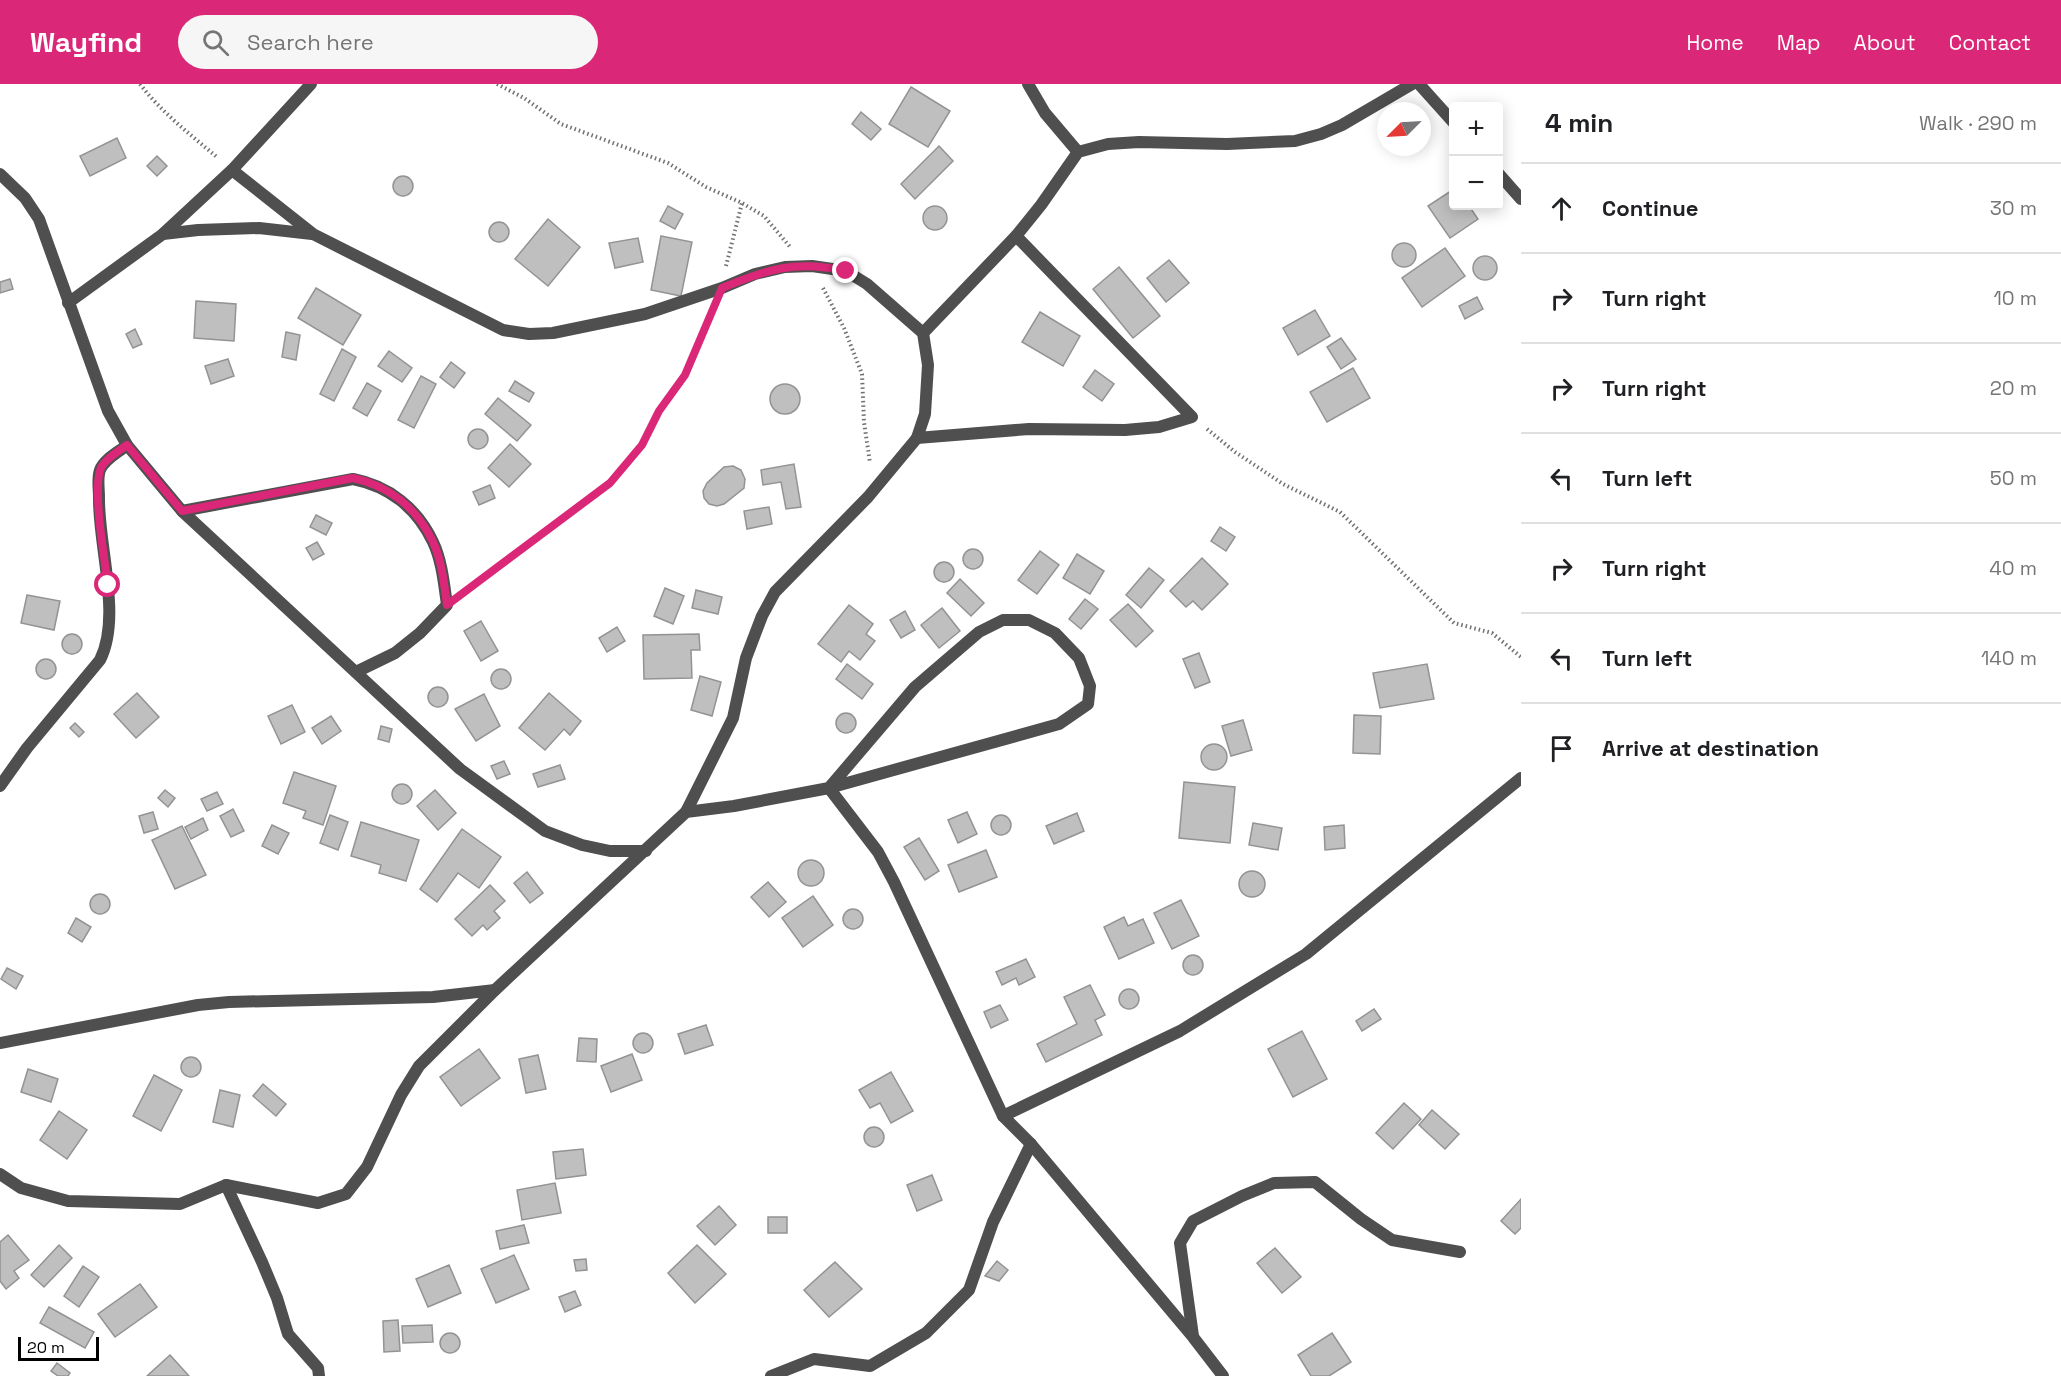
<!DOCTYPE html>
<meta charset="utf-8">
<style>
:root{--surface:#fff;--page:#f6f6f6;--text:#202124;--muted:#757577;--line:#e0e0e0;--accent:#db2777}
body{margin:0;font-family:"Space Grotesk",sans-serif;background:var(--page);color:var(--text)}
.controls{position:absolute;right:18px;top:18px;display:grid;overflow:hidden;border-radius:6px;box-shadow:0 3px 15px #0003}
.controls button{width:54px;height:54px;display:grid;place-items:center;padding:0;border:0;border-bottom:2px solid var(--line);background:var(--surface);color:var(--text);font:30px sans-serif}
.compass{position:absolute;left:1377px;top:18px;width:54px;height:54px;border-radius:50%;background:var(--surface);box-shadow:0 3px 15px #0003;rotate:246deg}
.scale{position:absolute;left:18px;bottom:15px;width:81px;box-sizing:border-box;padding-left:6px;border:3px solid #000;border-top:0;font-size:16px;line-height:21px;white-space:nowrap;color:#000;-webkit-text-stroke:4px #fff;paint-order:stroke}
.stop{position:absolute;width:18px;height:18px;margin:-14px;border:4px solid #db2777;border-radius:50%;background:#fff}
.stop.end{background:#db2777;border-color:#fff;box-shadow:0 2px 6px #0008}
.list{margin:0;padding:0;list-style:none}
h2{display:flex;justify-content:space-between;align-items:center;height:78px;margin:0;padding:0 24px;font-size:26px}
h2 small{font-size:20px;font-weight:400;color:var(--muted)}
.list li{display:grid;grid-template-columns:39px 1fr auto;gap:18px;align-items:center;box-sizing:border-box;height:90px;padding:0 24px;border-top:2px solid var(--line)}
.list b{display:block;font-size:22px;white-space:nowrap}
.list em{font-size:20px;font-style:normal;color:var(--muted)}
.icon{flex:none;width:33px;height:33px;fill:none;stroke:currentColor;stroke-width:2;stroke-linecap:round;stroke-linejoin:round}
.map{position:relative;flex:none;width:1521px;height:1292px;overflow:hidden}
header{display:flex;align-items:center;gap:36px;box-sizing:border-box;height:84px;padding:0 30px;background:var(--accent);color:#fff}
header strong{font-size:28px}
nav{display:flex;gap:33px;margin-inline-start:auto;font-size:21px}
.search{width:420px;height:54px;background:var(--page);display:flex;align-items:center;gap:15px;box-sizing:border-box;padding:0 21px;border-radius:33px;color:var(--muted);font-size:22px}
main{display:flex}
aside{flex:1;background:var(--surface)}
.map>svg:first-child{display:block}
</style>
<header>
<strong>Wayfind</strong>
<div class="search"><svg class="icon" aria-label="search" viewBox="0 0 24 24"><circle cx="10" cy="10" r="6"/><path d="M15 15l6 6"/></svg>Search here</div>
<nav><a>Home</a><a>Map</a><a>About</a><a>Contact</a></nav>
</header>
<main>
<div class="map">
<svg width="1521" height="1292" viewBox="0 0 1521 1292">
<rect width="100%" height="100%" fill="#fff"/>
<g fill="#bfbfbf" stroke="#939393" stroke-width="1.5">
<polygon points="911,3 950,27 928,63 889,40"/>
<polygon points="861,28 881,45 871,56 852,40"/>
<polygon points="117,54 126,74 90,92 80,72"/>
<polygon points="939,62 953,77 915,115 901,100"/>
<polygon points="157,72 167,82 157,92 147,82"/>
<circle cx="403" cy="102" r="10"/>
<polygon points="1454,105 1454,122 1469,122 1478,135 1450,154 1428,122"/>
<polygon points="668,122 683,130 675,145 660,137"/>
<circle cx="935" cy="134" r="12"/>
<polygon points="548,135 580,163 548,202 515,175"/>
<circle cx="499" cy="148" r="10"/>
<polygon points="661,152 692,158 681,212 651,206"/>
<polygon points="638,154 643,178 615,184 609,159"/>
<circle cx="1404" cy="171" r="12"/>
<polygon points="1445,164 1465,192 1422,223 1402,194"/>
<circle cx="1485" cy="184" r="12"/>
<polygon points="1169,176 1189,199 1166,218 1147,194"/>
<polygon points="1119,183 1160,232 1133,254 1093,205"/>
<polygon points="10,195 13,205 0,209 0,198"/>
<polygon points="316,204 361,231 343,261 298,234"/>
<polygon points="1477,213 1483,225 1465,235 1459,222"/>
<polygon points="196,217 236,220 234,257 194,254"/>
<polygon points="1315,226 1330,252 1298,271 1283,244"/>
<polygon points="1040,228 1080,252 1063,282 1022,258"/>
<polygon points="135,245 142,260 133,264 126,250"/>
<polygon points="286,248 300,251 296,276 282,273"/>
<polygon points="1341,254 1356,275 1341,285 1327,263"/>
<polygon points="342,265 356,273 334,317 320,310"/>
<polygon points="389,267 412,284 402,298 378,282"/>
<polygon points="228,275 234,292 211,300 205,282"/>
<polygon points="451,278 465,289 454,304 440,293"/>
<polygon points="1353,284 1370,314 1327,338 1310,308"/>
<polygon points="1095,286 1114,300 1102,317 1083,303"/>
<polygon points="421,292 436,300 414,344 398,336"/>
<polygon points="515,297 534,309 529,318 509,307"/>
<polygon points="367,299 381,307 367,332 353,324"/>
<circle cx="785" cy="315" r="15"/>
<polygon points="498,314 531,341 517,357 485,330"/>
<circle cx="478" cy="355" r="10"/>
<polygon points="510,360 531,380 509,403 488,384"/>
<polygon points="794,380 801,423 786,425 781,398 763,401 761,386"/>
<polygon points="733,382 741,386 745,395 744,404 724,420 717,422 709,420 704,414 703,407 707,399 724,383"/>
<polygon points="490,401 495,414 479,421 473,408"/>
<polygon points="769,423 772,440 747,445 744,427"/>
<polygon points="316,431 332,439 326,451 310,443"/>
<polygon points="1220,443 1235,453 1226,467 1211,457"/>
<polygon points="317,458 324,470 313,476 306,464"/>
<circle cx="973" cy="475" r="10"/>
<polygon points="1040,467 1059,481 1037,510 1018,496"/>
<polygon points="1077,470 1104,487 1090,510 1063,494"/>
<polygon points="1202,474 1228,500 1202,526 1193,517 1186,523 1170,507"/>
<circle cx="944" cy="488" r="10"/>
<polygon points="1149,484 1164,496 1141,524 1126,511"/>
<polygon points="960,495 984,519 971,532 947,509"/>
<polygon points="665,504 684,512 673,540 654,532"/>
<polygon points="696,506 722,513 718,530 692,524"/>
<polygon points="27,511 60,517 54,546 21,539"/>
<polygon points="1085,515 1098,525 1081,545 1069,535"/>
<polygon points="1128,520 1153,547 1136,563 1110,536"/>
<polygon points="849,521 873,540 866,550 875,557 860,576 849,567 841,578 818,560"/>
<polygon points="942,524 960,547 939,564 921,541"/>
<polygon points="905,527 915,546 901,554 890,536"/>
<polygon points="481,537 498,567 481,577 464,547"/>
<polygon points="617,543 625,557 607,568 599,554"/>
<circle cx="72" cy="560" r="10"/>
<polygon points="699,550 700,566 691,566 692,594 644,595 643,551"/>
<polygon points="1199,569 1210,598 1195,604 1183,575"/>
<circle cx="46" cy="585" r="10"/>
<polygon points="847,580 873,600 862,615 836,595"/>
<polygon points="1427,580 1434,615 1380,624 1373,589"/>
<circle cx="501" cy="595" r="10"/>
<polygon points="700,592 721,598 712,632 691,626"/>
<circle cx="438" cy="613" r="10"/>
<polygon points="137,609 159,633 136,654 114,630"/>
<polygon points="549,609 581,637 570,651 564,645 545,666 519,644"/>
<polygon points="484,610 500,642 476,657 455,625"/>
<polygon points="292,621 305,648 281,660 268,632"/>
<circle cx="846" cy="639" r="10"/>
<polygon points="1354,631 1381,632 1380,670 1353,669"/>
<polygon points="331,632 341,647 322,660 312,644"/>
<polygon points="1243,636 1252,666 1231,672 1222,642"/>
<polygon points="75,639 84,648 79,653 70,644"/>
<polygon points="381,642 392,645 389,658 378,655"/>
<circle cx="1214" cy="673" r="13"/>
<polygon points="504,677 510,690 497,695 491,682"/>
<polygon points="560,681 565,695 538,703 533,690"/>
<polygon points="294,688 336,702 323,741 303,734 306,727 283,719"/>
<polygon points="1184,698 1235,703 1230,759 1179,754"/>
<circle cx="402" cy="710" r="10"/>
<polygon points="165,706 175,714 168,723 158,714"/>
<polygon points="435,706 456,729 438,746 417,722"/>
<polygon points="217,708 223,720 207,727 201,715"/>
<polygon points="233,725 244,747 231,753 220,732"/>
<polygon points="153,728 158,745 144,749 139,732"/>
<polygon points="967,728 977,750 958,759 948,736"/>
<polygon points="1077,729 1084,747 1054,760 1046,742"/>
<circle cx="1001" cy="741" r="10"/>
<polygon points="330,731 348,738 338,766 320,759"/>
<polygon points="203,734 208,746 191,755 185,743"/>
<polygon points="361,738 419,756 406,797 379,789 381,781 351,772"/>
<polygon points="1253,739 1282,744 1278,766 1249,761"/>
<polygon points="272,741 289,749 278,770 262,762"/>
<polygon points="1344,741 1345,764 1325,766 1324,743"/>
<polygon points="182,742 206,791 175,805 152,756"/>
<polygon points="462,745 501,773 479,804 458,789 437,818 420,805"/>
<polygon points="919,754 939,787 925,796 904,763"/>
<polygon points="986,766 997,793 959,808 948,781"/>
<circle cx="811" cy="789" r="13"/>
<circle cx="1252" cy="800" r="13"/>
<polygon points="527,788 543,809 530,819 514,799"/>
<polygon points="768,798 786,818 769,833 751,813"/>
<polygon points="490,801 505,817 494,827 500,834 487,846 483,841 472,852 455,835"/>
<circle cx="100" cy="820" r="10"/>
<polygon points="813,812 833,841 803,863 782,834"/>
<polygon points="1181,816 1199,852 1172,865 1154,829"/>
<circle cx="853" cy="835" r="10"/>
<polygon points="1124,833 1128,842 1143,835 1154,859 1119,875 1104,843"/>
<polygon points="76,834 91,843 82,858 68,849"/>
<circle cx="1193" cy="881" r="10"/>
<polygon points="1026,875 1035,893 1019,901 1016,894 1002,901 996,888"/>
<polygon points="7,884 23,892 16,905 1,895"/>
<polygon points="1090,901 1105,931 1095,936 1102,951 1046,978 1037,960 1077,940 1064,913"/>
<circle cx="1129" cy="915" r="10"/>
<polygon points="1000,921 1008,936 991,944 984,928"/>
<polygon points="1374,925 1381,935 1362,947 1356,937"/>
<polygon points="706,941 713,961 685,970 678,950"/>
<polygon points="1302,947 1327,995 1293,1013 1268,965"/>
<circle cx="643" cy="959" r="10"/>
<polygon points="579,954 597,955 596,978 577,977"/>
<polygon points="479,965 500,994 461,1022 440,993"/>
<polygon points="632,970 642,996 611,1008 601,982"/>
<polygon points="538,971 546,1005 526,1009 519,975"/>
<circle cx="191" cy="983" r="10"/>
<polygon points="28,985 58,995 51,1018 21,1008"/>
<polygon points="891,988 913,1027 891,1039 880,1019 870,1024 859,1006"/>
<polygon points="154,991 182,1006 161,1047 133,1032"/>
<polygon points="263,1000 286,1020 276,1032 253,1012"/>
<polygon points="220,1006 240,1011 233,1043 213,1038"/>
<polygon points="1404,1019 1421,1035 1393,1065 1376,1049"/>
<polygon points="1432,1026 1459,1050 1445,1065 1419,1041"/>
<polygon points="59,1027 87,1046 67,1075 40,1056"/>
<circle cx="874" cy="1053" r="10"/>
<polygon points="583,1065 586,1091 556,1095 553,1068"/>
<polygon points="932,1091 942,1116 917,1127 907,1101"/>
<polygon points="555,1099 561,1129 522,1136 517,1106"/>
<polygon points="1521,1115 1521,1144 1515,1150 1501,1137"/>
<polygon points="719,1122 736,1141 715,1161 697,1142"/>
<rect x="768" y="1133" width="19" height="16"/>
<polygon points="524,1141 529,1159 500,1165 496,1147"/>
<polygon points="8,1151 29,1176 14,1187 19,1194 6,1205 0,1197 0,1158"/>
<polygon points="59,1161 72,1174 44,1203 31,1191"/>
<polygon points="697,1161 726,1190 695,1219 668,1189"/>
<polygon points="1275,1164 1301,1193 1282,1209 1257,1179"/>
<polygon points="514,1171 529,1205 496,1219 481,1185"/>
<polygon points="586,1175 587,1186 576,1187 574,1176"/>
<polygon points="997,1177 1008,1186 999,1197 985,1192"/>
<polygon points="835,1178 862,1205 829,1233 804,1206"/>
<polygon points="449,1181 461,1209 428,1223 416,1195"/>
<polygon points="83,1182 99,1193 79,1223 64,1212"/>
<polygon points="140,1200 157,1223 115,1253 98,1230"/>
<polygon points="575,1207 581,1221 565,1228 559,1213"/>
<polygon points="49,1223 94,1248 85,1264 40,1239"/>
<polygon points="398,1236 400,1267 384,1268 383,1237"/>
<polygon points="432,1241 433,1258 403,1259 402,1242"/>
<circle cx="450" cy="1259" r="10"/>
<polygon points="1332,1249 1351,1278 1329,1292 1311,1292 1298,1271"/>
<polygon points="170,1271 189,1292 147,1292"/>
<polygon points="57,1279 70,1289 68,1292 58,1292 51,1287"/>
</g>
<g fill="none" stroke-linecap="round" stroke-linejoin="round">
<g stroke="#717171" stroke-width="4" stroke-dasharray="1.5 3" stroke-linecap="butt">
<path d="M140,0C161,28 191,51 218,74"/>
<polyline points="497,0 524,14 561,40 668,79 706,103 742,119 764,132 791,164"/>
<polyline points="726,182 742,119"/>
<polyline points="823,204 844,244 862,290 864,338 870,379"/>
<polyline points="1207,345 1235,368 1283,400 1340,428 1454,539 1492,549 1521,573"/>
<polyline points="465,507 610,399 642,361 659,327 685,291 711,229"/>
</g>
<g stroke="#4f4f4f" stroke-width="12">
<polyline points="1028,0 1045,29 1078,68"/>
<polyline points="1419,0 1454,39"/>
<polyline points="232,86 313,150 503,246 529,250 553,249 645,230 722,204 755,190 785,183 812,182 846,187 867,200 923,249 928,281 925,330 917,354 868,413 775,508 762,532 746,574 733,634 686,728"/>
<polyline points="1498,89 1521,115"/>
<polyline points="0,90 25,114 39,135 108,327 127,361 182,427 460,685 545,747 582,761 610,767 646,767"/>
<polyline points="163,150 198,146 259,144 312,150"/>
<polyline points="68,219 163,150 232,86 311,0"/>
<polyline points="923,249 1016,152 1041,121 1078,68 1108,60 1139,58 1227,60 1295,57 1321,50 1342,41 1412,0"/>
<polyline points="917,354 1029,345 1125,346 1159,343 1192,333 1016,152"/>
<path d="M182,427L353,395C389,402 417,424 433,458C442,477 444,500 447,521L420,549L395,569L356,588"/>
<path d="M0,702L27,664L100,576C122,533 98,461 99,413C99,404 97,394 100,386C104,375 119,368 127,361"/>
<polyline points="829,704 878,768 894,798 1003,1032 1031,1060 1193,1253 1223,1292"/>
<polyline points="0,959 198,921 229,918 433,913 495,906"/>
<polyline points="1003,1032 1180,947 1306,870 1521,694"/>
<polyline points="0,1090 21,1104 68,1117 180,1120 226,1101 318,1119 346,1110 367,1083 401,1011 419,982 495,906 686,728 734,722 829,704 1059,640 1088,620 1090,602 1079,574 1055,549 1029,536 1003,536 979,548 915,603 829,704"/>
<polyline points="226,1101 262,1178 277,1214 288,1250 318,1284 319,1292"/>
<polyline points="1193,1252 1180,1159 1193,1137 1242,1112 1274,1099 1315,1098 1361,1135 1392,1156 1460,1168"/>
<polyline points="771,1292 814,1275 870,1282 926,1249 969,1206 993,1138 1031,1060"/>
</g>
</g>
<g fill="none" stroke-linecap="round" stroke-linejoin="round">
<path stroke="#db2777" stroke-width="8" d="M108,501C105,478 91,399 102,382C108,373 119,367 127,361L182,427L353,394C389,402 417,424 433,458C442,477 444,500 447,521L610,399L642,361L659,327L685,291L722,204C767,185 796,176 846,187"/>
</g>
</svg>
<div class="controls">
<button>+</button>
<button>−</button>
</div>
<svg class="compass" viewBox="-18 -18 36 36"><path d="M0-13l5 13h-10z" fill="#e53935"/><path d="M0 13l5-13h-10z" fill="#757577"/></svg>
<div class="scale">20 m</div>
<div class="stop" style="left:108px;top:501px"></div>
<div class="stop end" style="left:846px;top:187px"></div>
</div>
<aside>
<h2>4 min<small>Walk · 290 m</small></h2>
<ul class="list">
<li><svg class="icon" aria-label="ahead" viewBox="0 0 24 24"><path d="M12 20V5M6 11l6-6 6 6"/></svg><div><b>Continue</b></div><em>30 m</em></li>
<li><svg class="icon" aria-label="right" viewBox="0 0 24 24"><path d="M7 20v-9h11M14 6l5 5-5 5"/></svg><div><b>Turn right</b></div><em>10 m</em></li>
<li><svg class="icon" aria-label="right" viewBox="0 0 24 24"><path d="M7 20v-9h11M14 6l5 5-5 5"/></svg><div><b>Turn right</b></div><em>20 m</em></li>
<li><svg class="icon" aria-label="left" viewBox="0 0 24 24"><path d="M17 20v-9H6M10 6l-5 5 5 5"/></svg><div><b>Turn left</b></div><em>50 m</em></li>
<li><svg class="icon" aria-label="right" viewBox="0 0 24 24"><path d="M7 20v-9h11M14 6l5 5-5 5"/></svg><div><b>Turn right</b></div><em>40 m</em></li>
<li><svg class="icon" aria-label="left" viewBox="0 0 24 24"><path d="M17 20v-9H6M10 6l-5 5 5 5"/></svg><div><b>Turn left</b></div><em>140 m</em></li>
<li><svg class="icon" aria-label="arrive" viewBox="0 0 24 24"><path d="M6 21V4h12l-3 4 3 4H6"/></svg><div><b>Arrive at destination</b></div></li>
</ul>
</aside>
</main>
